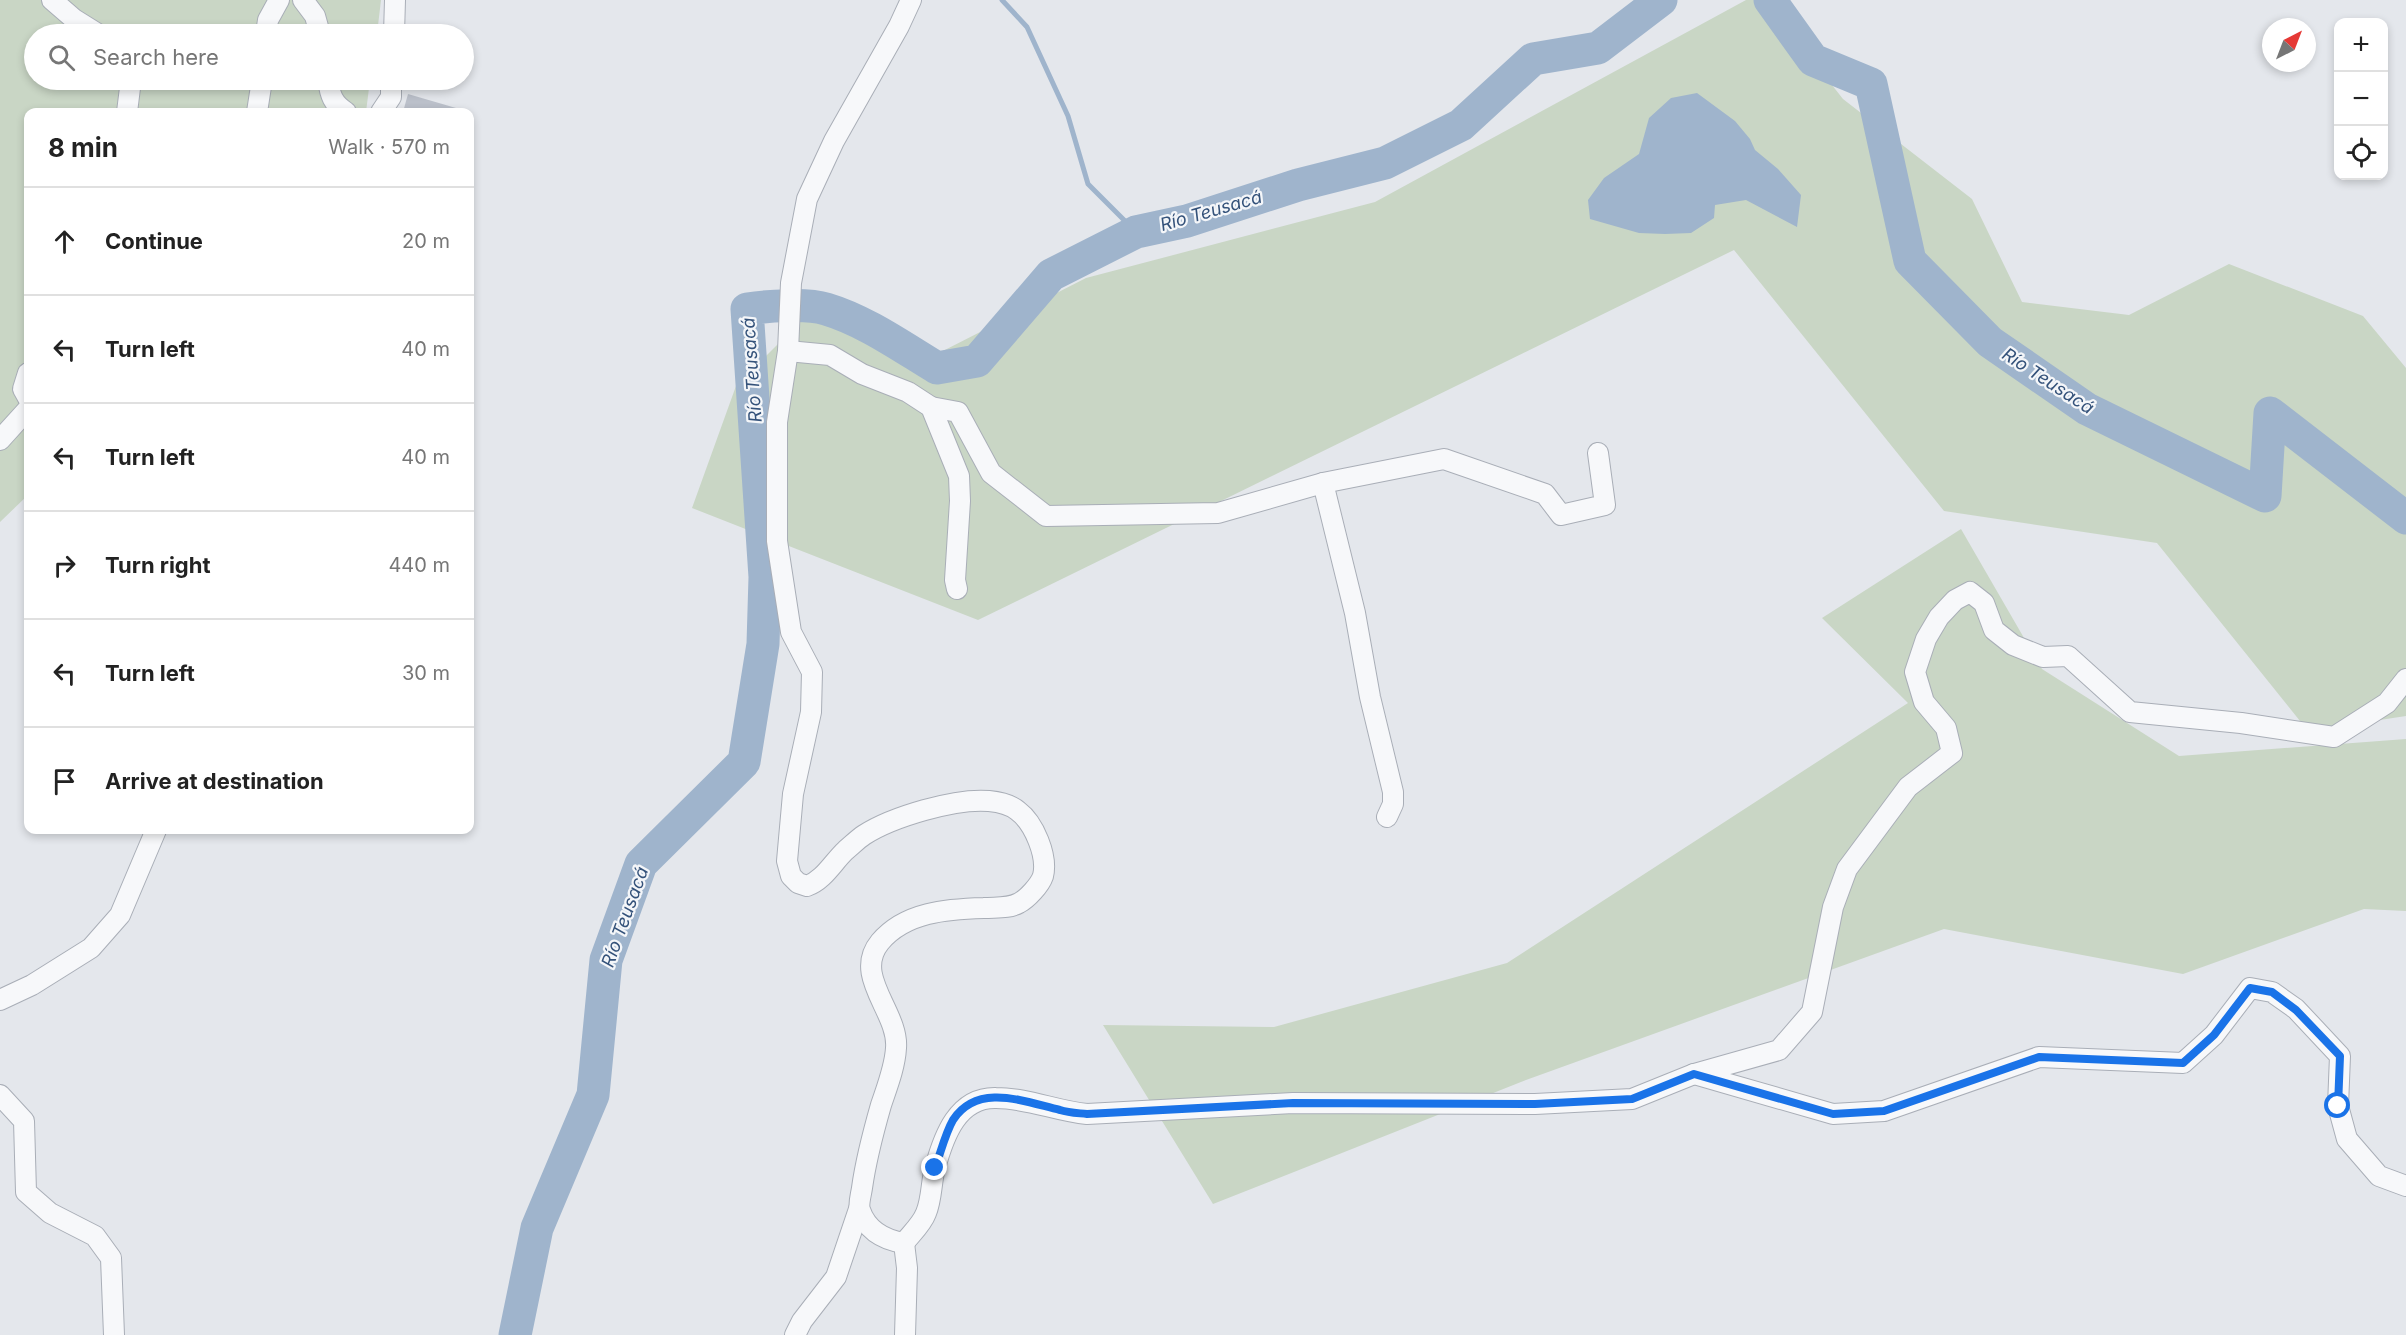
<!DOCTYPE html>
<meta charset="utf-8">
<style>
:root{--surface:#fff;--page:#f6f6f6;--text:#222;--muted:#767676;--line:#e0e0e0}
body{margin:0;font-family:Inter,sans-serif;background:var(--page);color:var(--text)}
.controls{position:absolute;right:18px;top:18px;display:grid;overflow:hidden;border-radius:12px;box-shadow:0 3px 9px #0003}
.controls button{width:54px;height:54px;display:grid;place-items:center;padding:0;border:0;border-bottom:2px solid var(--line);background:var(--surface);color:var(--text);font:30px sans-serif}
.compass{position:absolute;left:2262px;top:18px;width:54px;height:54px;border-radius:50%;background:var(--surface);box-shadow:0 3px 9px #0003;rotate:42deg}
.stop{position:absolute;width:18px;height:18px;margin:-14px;border:4px solid #1a73e8;border-radius:50%;background:#fff}
.stop.end{background:#1a73e8;border-color:#fff;box-shadow:0 2px 6px #0008}
.list{margin:0;padding:0;list-style:none}
h2{display:flex;justify-content:space-between;align-items:center;height:78px;margin:0;padding:0 24px;font-size:26px}
h2 small{font-size:20px;font-weight:400;color:var(--muted)}
.list li{display:grid;grid-template-columns:39px 1fr auto;gap:18px;align-items:center;box-sizing:border-box;height:108px;padding:0 24px;border-top:2px solid var(--line)}
.list b{display:block;font-size:22px;white-space:nowrap}
.list em{font-size:20px;font-style:normal;color:var(--muted)}
.icon{flex:none;width:33px;height:33px;fill:none;stroke:currentColor;stroke-width:2;stroke-linecap:round;stroke-linejoin:round}
.map{position:relative;flex:none;width:2406px;height:1335px;overflow:hidden}
.search{position:absolute;background:var(--surface);box-shadow:0 3px 9px #0003;left:24px;top:24px;width:450px;height:66px;display:flex;align-items:center;gap:15px;box-sizing:border-box;padding:0 21px;border-radius:33px;color:var(--muted);font-size:22px}
.panel{position:absolute;background:var(--surface);box-shadow:0 3px 9px #0003;left:24px;top:108px;width:450px;height:726px;border-radius:12px}
.map>svg:first-child{display:block}
</style>
<div class="map">
<svg width="2406" height="1335" viewBox="0 0 2406 1335">
<rect width="100%" height="100%" fill="#e4e7ec"/>
<g fill="#c9d6c5">
<polygon points="0,0 381,0 377,34 34,34 34,80 370,80 366,112 28,112 28,495 0,522"/>
<polygon points="1746,0 1765,0 1843,99 1972,199 2022,302 2129,315 2229,264 2363,316 2406,368 2406,716 2308,731 2157,543 1944,511 1734,250 978,620 692,508 736,386 822,300 933,356 1086,278 1375,202"/>
<polygon points="1961,529 2042,669 2179,756 2406,739 2406,911 2364,909 2183,974 1944,929 1526,1080 1213,1204 1103,1025 1274,1027 1507,963 1908,703 1822,618"/>
</g>
<polygon fill="#9fb4cc" points="1697,93 1735,121 1750,139 1755,150 1778,169 1801,195 1797,227 1746,200 1715,205 1714,218 1691,233 1665,234 1639,233 1590,219 1588,200 1604,178 1639,154 1649,118 1671,98"/>
<g fill="none" stroke-linecap="round" stroke-linejoin="round">
<polyline stroke="#9fb4cc" stroke-width="5" points="1002,0 1027,27 1068,116 1088,184 1136,232"/>
<g stroke="#9fb4cc" stroke-width="33">
<polyline points="1770,0 1813,60 1871,84 1910,261 1990,342 2087,409 2265,496 2270,413 2406,518"/>
<path d="M515,1335L537,1228L593,1095L606,960L641,864L744,762L763,644L765,577L747,309C768,306 807,303 826,309C866,321 902,347 937,368L977,361L1051,275L1136,232L1187,221L1298,185L1385,163L1461,125L1533,59L1598,48L1661,0"/>
</g>
</g>
<polygon fill="#bbc0ca" points="408,94 456,108 455,112 403,112"/>
<g fill="none" stroke-linecap="round" stroke-linejoin="round">
<defs>
<g id="minor">
<polyline points="52,0 74,19 98,34"/>
<polyline points="303,0 315,16 320,34"/>
<path d="M911,0L899,26L834,141L807,199L791,283L788,351L777,422V541L791,632L812,672L811,712L793,794L787,861L791,876L798,883L807,886C824,880 833,862 846,850C852,845 858,839 864,835C892,817 955,798 989,801C999,802 1010,804 1018,811C1034,823 1048,856 1043,876C1040,885 1027,899 1019,903C1008,909 996,907 984,908C947,909 905,912 880,942C852,976 899,1012 896,1048C895,1067 887,1087 881,1105C873,1133 866,1159 862,1188C861,1195 858,1204 860,1210C867,1231 885,1240 904,1243C911,1234 922,1224 926,1213C932,1199 931,1182 935,1168C944,1135 958,1097 996,1098C1028,1098 1056,1111 1087,1114L1293,1103L1535,1104L1632,1099L1694,1074L1779,1050L1812,1012L1833,907L1847,869L1908,787L1952,753L1946,728L1924,702L1915,672L1926,639L1939,617L1955,600L1970,592L1984,603L1994,630L2013,645L2043,657L2068,656L2130,712L2241,723L2334,737L2387,703L2406,679"/>
<polyline points="266,34 268,20 279,0"/>
<polyline points="394,34 395,0"/>
<path d="M328,80C330,95 333,104 346,112"/>
<polyline points="127,112 130,88 129,80"/>
<polyline points="257,112 262,80"/>
<polyline points="381,112 391,97 391,80"/>
<polyline points="788,351 830,355 862,374 908,392 931,407 959,476 960,501 955,580 957,589"/>
<polyline points="28,373 23,389 28,398"/>
<polyline points="931,407 958,412 991,473 1046,516 1218,513 1323,483 1444,459 1545,494 1561,515 1605,505 1598,453"/>
<polyline points="0,440 28,409"/>
<polyline points="1323,483 1355,613 1370,697 1393,792 1393,804 1387,817"/>
<polyline points="0,1000 32,985 91,948 120,915 156,830"/>
<polyline points="1694,1074 1833,1114 1884,1111 2039,1057 2183,1063 2214,1035 2250,988 2272,992 2296,1009 2340,1056 2338,1106 2347,1139 2379,1176 2406,1186"/>
<polyline points="0,1095 24,1121 26,1192 50,1213 95,1236 111,1258 114,1335"/>
<polyline points="904,1243 907,1268 905,1335"/>
<polyline points="795,1335 802,1321 836,1277 859,1209"/>
</g>
</defs>
<use href="#minor" stroke="#a9aeb7" stroke-width="22"/>
<use href="#minor" stroke="#f7f8fa" stroke-width="20"/>
</g>
<g fill="none" stroke-linecap="round" stroke-linejoin="round">
<path stroke="#1a73e8" stroke-width="8" d="M935,1168C941,1152 945,1134 953,1120C978,1082 1025,1102 1060,1110C1069,1113 1078,1113 1087,1114L1293,1103L1535,1104L1632,1099L1694,1074L1833,1114L1884,1111L2039,1057L2183,1063L2214,1035L2250,988L2272,992L2296,1010L2340,1056L2338,1106"/>
</g>
<g text-anchor="middle" stroke-width="4.5" stroke-linejoin="round" paint-order="stroke">
<g font-size="18" font-style="italic" fill="#34527a" stroke="#f4f6f9">
<text transform="translate(1211 211) rotate(-16)" y="6">Río Teusacá</text>
<text transform="translate(752 370) rotate(-94)" y="6">Río Teusacá</text>
<text transform="translate(2048 381) rotate(33)" y="6">Río Teusacá</text>
<text transform="translate(625 917) rotate(-70)" y="6">Río Teusacá</text>
</g>
</g>
</svg>
<div class="controls">
<button>+</button>
<button>−</button>
<button><svg class="icon" aria-label="locate" viewBox="0 0 24 24"><circle cx="12" cy="12" r="6"/><path d="M12 2v4M12 18v4M2 12h4M18 12h4"/></svg></button>
</div>
<svg class="compass" viewBox="-18 -18 36 36"><path d="M0-13l5 13h-10z" fill="#e53935"/><path d="M0 13l5-13h-10z" fill="#767676"/></svg>
<div class="stop" style="left:2338px;top:1106px"></div>
<div class="stop end" style="left:935px;top:1168px"></div>
<div class="search"><svg class="icon" aria-label="search" viewBox="0 0 24 24"><circle cx="10" cy="10" r="6"/><path d="M15 15l6 6"/></svg>Search here</div>
<section class="panel">
<h2>8 min<small>Walk · 570 m</small></h2>
<ul class="list">
<li><svg class="icon" aria-label="ahead" viewBox="0 0 24 24"><path d="M12 20V5M6 11l6-6 6 6"/></svg><div><b>Continue</b></div><em>20 m</em></li>
<li><svg class="icon" aria-label="left" viewBox="0 0 24 24"><path d="M17 20v-9H6M10 6l-5 5 5 5"/></svg><div><b>Turn left</b></div><em>40 m</em></li>
<li><svg class="icon" aria-label="left" viewBox="0 0 24 24"><path d="M17 20v-9H6M10 6l-5 5 5 5"/></svg><div><b>Turn left</b></div><em>40 m</em></li>
<li><svg class="icon" aria-label="right" viewBox="0 0 24 24"><path d="M7 20v-9h11M14 6l5 5-5 5"/></svg><div><b>Turn right</b></div><em>440 m</em></li>
<li><svg class="icon" aria-label="left" viewBox="0 0 24 24"><path d="M17 20v-9H6M10 6l-5 5 5 5"/></svg><div><b>Turn left</b></div><em>30 m</em></li>
<li><svg class="icon" aria-label="arrive" viewBox="0 0 24 24"><path d="M6 21V4h12l-3 4 3 4H6"/></svg><div><b>Arrive at destination</b></div></li>
</ul>
</section>
</div>
